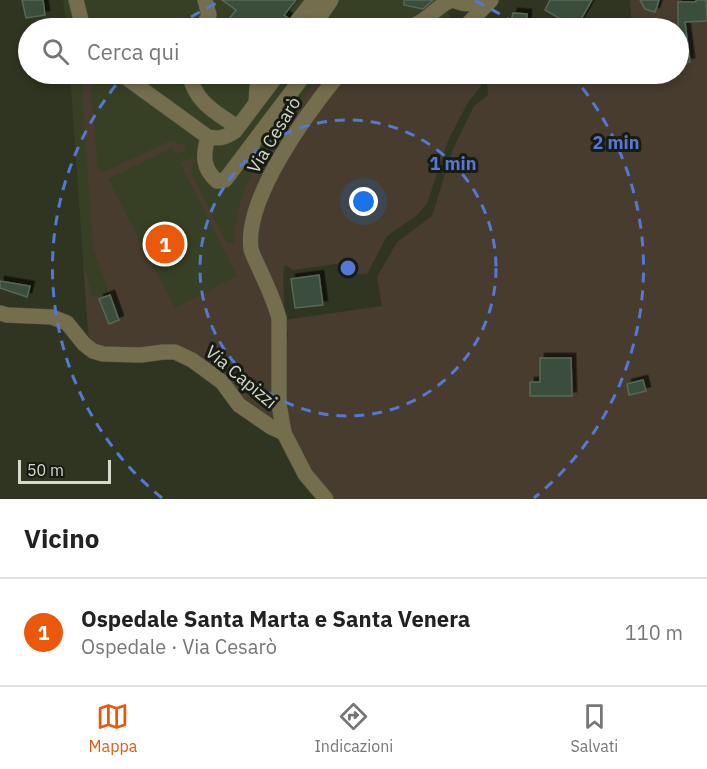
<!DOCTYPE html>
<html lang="it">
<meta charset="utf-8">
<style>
:root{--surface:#fff;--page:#f2f2f2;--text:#222;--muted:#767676;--line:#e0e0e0;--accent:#ea580c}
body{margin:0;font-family:"IBM Plex Sans",sans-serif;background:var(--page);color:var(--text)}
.scale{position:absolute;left:18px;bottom:15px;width:93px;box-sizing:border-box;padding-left:6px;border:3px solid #d5dacd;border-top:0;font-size:16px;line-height:21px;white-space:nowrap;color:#d5dacd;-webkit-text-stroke:4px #181b12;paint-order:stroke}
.you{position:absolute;left:364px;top:202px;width:21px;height:21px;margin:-15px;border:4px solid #fff;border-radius:50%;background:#1a73e8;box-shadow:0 0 0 9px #1a73e833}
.badge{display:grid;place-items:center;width:39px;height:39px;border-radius:50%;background:var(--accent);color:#fff;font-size:20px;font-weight:700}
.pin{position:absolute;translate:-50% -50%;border:3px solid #fff;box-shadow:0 2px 6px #0006}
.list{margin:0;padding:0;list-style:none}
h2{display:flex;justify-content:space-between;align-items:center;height:78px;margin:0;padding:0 24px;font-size:26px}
h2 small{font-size:20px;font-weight:400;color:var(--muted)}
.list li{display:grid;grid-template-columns:39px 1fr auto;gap:18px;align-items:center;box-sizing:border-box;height:108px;padding:0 24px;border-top:2px solid var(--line)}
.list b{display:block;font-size:22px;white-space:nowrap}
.list p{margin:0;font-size:20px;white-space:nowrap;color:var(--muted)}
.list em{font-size:20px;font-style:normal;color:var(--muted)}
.icon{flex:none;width:33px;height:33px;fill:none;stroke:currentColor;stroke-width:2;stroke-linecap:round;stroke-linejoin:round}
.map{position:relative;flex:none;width:707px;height:499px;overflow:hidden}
.search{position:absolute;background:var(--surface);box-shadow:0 3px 9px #0003;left:18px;right:18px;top:18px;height:66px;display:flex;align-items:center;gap:15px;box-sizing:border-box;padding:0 21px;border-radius:33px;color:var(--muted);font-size:22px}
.sheet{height:186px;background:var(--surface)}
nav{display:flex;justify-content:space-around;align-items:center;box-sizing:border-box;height:84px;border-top:2px solid var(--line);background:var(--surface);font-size:16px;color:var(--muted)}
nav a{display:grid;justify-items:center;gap:3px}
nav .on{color:var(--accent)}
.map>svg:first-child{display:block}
</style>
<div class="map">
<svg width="707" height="499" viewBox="0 0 707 499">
<defs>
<filter id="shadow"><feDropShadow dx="4.5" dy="-4.5" stdDeviation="0" flood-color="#0009"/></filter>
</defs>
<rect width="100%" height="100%" fill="#2f3520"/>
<g fill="#374024">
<polygon points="63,0 440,0 452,20 448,28 67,28"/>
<polygon points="70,74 334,74 252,263 192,357 89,343"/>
</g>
<g fill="#473c2e">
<polygon points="630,0 707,0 707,499 330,499 311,475 287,427 282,342 287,340 288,332 284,328 284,320 382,306 377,277 397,242 432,216 453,149 474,106 488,95 486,74 678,74 678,28 632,28"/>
<path d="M320,74H334L276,158L248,237L273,308L276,423H270L192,357L124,352L89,343L83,261L93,297L98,295L109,324L119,320L93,248L81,80H90L98,169L104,172L169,141L185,145L186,150L176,154L172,148L108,179L175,308L237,276L180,163L193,157L194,160L191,173L227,243H234C236,212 242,192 256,165Z"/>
<path d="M346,74H479L481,86L467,104L447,143L427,204L416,216L387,236L367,274H353L336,264L293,270L285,265C281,281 286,296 283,312C276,297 261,274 258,257C248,195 312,122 346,74Z"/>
</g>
<g fill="#3b4e3d" stroke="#556957" stroke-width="1.5" filter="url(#shadow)">
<polygon points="22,0 43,0 45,15 26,18"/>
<polygon points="222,0 296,0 284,15 288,18 282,28 222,28 236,10"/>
<polygon points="404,0 433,0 423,9 404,5"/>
<polygon points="550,0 592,0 576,28 545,10"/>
<polygon points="640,0 659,0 655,12 645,9"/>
<polygon points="696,0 706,0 707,21 685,22 690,62 678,64 678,2 696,2"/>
<polygon points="513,13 527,14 526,27 510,26"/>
<polygon points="319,275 323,305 295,308 291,279"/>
<polygon points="0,281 30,286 27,297 0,288"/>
<polygon points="110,295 119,320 109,324 99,299"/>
<polygon points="540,358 571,358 572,396 530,396 530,382 540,382"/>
<polygon points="643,380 646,391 629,395 627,384"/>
</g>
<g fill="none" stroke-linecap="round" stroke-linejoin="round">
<defs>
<g id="minor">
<polyline points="76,0 83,28"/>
<path d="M453,0C463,4 470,6 479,0"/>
<polyline points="202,28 209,15 205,0"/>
<polyline points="292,28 314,0"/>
<polyline points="312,28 331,0"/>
<path d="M370,28C384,28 405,30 417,24C431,17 438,5 452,0"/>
<polyline points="464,28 491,0"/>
<path d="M121,74L208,137C219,139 225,138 235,131L278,74"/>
<path d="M189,74C196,103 214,111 237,127"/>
<polyline points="256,102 258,74"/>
<path d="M208,137C203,155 202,168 217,181L225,180L305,74"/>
<polyline points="0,313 7,315 52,317 67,323 84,344 93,351 103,354 141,355 163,352 175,352 192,360 222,382 239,405 271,427 284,433 305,474 326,499"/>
<path d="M284,433L279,404V318C274,300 266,283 258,266C256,261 252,254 251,249C244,198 308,112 339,74"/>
</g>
</defs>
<use href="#minor" stroke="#4d533f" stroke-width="16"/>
<use href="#minor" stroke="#756e4e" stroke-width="15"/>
</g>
<g fill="none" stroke="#5478d5" stroke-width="3" stroke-dasharray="10 8">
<circle cx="348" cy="268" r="148"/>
<path d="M162 498A296 296 0 0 1 125 74M176 27A296 296 0 0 1 221 1M475 1A296 296 0 0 1 520 27M571 74A296 296 0 0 1 534 498"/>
</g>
<g text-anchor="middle" stroke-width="6" stroke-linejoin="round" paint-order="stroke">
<g font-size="18" fill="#d5dacd" stroke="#181b12">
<text transform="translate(274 135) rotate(-59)" y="6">Via Cesarò</text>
<text transform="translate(241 377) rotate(40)" y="6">Via Capizzi</text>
</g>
</g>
<circle cx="348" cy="268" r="9" fill="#5478d5" stroke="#181b12" stroke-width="3"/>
<g font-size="18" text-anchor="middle" font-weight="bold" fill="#5478d5" stroke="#181b12" stroke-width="6" stroke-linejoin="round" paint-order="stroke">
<text x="616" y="149">2 min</text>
<text x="453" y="170">1 min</text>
</g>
</svg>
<div class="scale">50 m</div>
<div class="you"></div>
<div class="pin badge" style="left:165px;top:244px">1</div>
<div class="search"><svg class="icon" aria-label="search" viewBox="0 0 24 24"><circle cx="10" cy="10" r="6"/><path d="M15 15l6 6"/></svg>Cerca qui</div>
</div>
<section class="sheet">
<h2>Vicino<small></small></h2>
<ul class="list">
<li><span class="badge">1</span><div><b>Ospedale Santa Marta e Santa Venera</b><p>Ospedale · Via Cesarò</p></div><em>110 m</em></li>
</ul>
</section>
<nav>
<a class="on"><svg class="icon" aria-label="map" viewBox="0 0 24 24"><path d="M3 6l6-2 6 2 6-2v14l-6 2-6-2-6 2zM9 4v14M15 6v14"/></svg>Mappa</a>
<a><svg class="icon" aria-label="directions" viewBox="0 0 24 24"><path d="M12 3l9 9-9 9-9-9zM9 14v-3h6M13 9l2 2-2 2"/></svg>Indicazioni</a>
<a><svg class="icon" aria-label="saved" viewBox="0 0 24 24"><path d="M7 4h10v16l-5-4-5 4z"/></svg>Salvati</a>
</nav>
